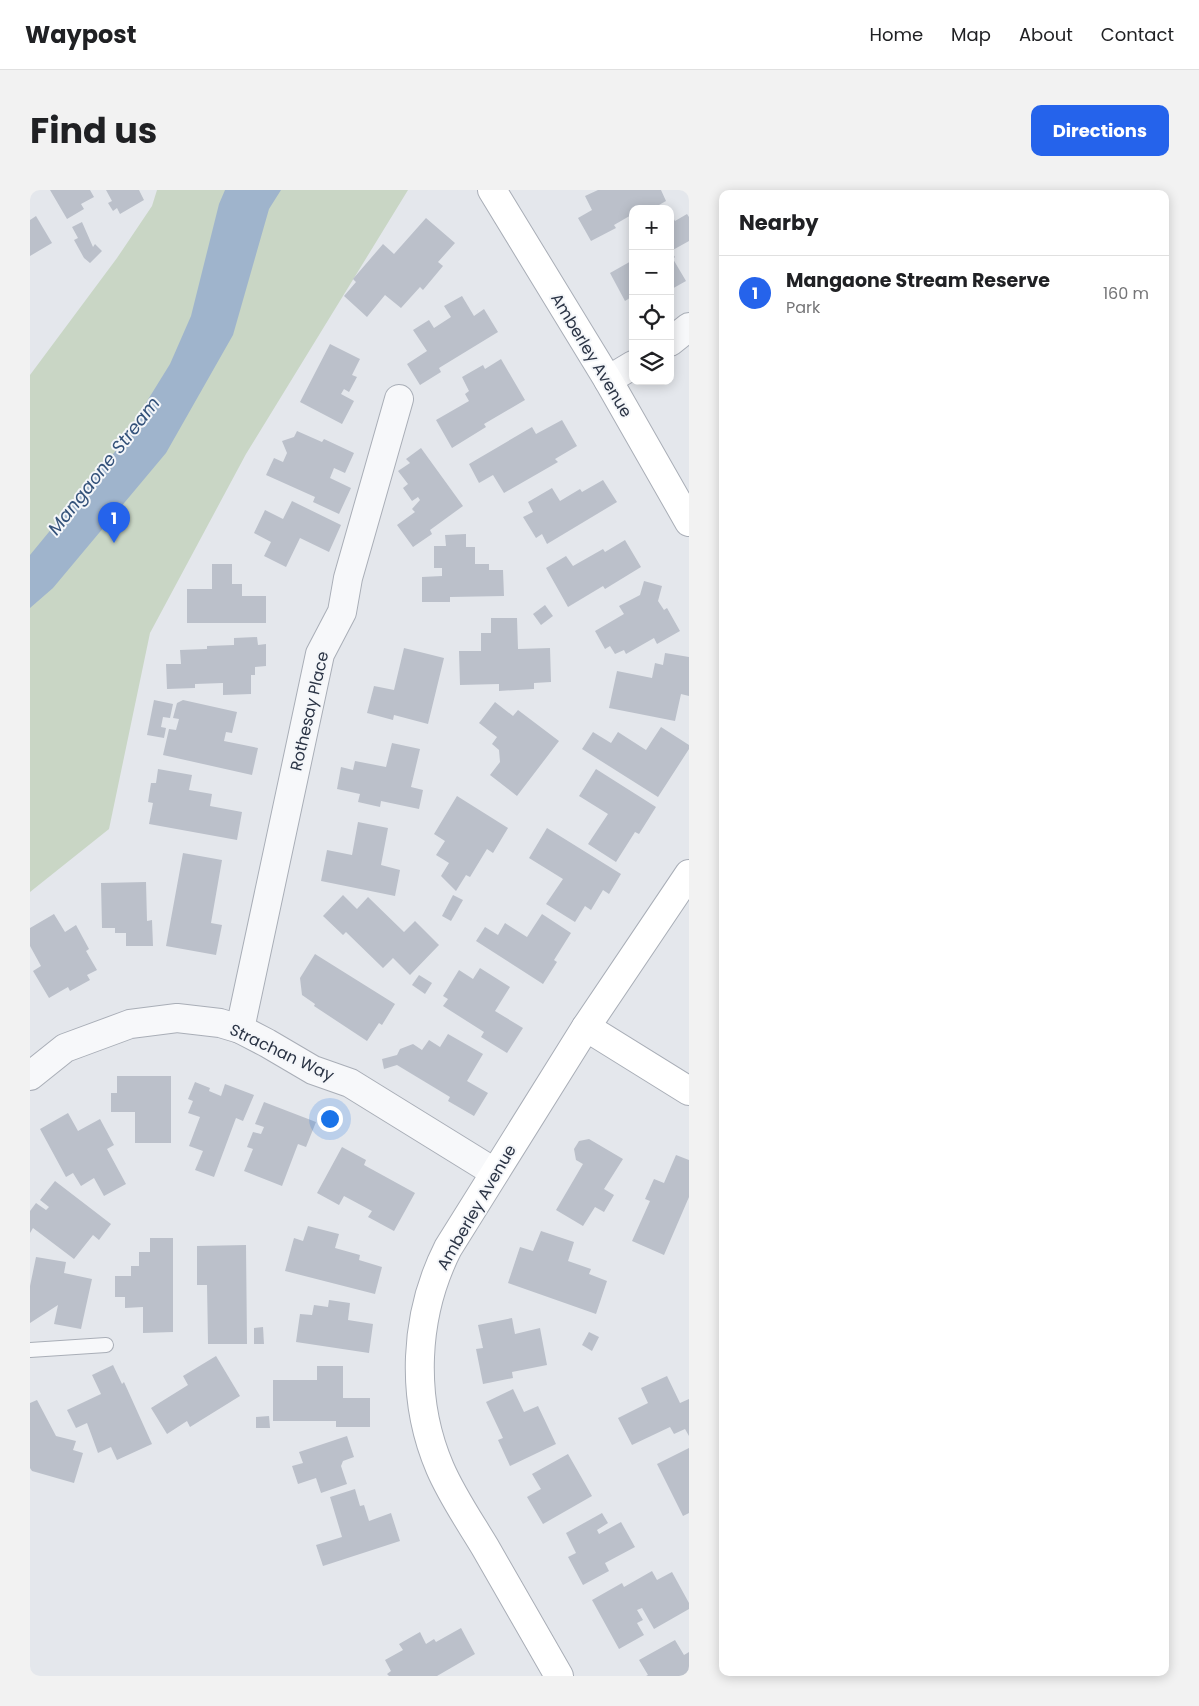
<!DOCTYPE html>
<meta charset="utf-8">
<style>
:root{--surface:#fff;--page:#f2f2f2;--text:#202124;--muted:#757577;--line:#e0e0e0;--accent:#2563eb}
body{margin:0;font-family:Poppins,sans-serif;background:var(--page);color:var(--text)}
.controls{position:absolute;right:15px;top:15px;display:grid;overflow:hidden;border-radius:10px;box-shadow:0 2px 12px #0003}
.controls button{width:45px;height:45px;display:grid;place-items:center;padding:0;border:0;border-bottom:1px solid var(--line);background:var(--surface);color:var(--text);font:25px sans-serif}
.you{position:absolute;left:299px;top:928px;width:18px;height:18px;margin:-12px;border:4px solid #fff;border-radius:50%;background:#1a73e8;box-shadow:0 0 0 8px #1a73e833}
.badge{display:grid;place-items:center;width:32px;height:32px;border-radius:50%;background:var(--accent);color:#fff;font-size:16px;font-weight:700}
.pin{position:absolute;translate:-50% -41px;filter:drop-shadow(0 1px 2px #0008)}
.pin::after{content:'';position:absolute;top:26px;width:18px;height:15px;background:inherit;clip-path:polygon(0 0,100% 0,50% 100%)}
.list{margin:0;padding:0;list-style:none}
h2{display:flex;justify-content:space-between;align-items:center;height:65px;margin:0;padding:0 20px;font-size:21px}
h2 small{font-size:16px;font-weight:400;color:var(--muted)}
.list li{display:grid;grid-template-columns:32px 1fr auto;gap:15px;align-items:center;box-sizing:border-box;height:75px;padding:0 20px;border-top:1px solid var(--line)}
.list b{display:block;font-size:19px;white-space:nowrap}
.list p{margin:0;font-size:16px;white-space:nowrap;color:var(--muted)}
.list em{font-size:16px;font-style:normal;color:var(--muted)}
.icon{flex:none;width:28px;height:28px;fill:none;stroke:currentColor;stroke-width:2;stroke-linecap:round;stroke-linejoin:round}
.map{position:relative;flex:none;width:659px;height:1486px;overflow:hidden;border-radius:10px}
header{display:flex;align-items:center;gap:30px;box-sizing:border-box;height:70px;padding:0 25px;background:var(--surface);border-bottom:1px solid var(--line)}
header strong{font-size:24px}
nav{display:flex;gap:28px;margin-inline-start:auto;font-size:18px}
.intro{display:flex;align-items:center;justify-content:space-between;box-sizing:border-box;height:120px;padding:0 30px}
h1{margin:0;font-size:35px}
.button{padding:12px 22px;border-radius:10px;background:var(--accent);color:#fff;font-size:18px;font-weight:700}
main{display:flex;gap:30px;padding:0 30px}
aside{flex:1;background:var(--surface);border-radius:10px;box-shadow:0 2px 12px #0003}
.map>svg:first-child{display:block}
</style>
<header>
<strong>Waypost</strong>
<nav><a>Home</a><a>Map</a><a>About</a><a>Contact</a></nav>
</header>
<div class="intro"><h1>Find us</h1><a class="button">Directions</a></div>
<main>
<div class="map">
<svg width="659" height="1486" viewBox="0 0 659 1486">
<rect width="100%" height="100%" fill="#e4e7ec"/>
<polygon fill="#c9d6c5" points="127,0 378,0 216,264 120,443 79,639 0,702 0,185 87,68 122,16"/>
<polygon fill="#9fb4cc" points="195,0 251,0 239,19 203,145 136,263 23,398 0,418 0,365 88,258 140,174 161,126 189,14"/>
<g fill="#bbc0ca">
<polygon points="20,0 60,0 64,7 51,14 54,19 37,29"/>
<polygon points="76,0 109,0 114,10 90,24 87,18 83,21 78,13 82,11"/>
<polygon points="568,0 631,0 636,11 622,19 603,19 603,24 584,35 586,38 561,51 548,28 562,20 555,6"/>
<polygon points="640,23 645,31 657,24 659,27 659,51 641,61 645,67 643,69 656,91 640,100"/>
<polygon points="6,26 22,53 0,66 0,30"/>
<polygon points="396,28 425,53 408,72 413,76 393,100 390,97 371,118 355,105 337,127 314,106 326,92 323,89 353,54 364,64"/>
<polygon points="52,32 63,57 65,54 72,61 60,73 54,68 44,50 48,48 42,37"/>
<polygon points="603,70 603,106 595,111 580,83"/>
<polygon points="432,106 444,126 454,119 468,142 409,178 411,182 390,195 377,174 397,161 383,140 399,130 404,138 421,127 414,116"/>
<polygon points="300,154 330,169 322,185 327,187 319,202 314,199 311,204 324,211 312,234 270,212"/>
<polygon points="471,169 495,210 454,234 456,237 422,258 406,230 439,211 435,204 439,201 432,187 453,175 455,179"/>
<polygon points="532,230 547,256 525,269 528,272 474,303 463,285 449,293 439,274 502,237 506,244"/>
<polygon points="267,241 292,252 294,249 324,263 315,283 304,278 300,288 321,298 309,324 283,312 285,307 236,285 244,268 253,272 257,263 252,251 264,247"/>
<polygon points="391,258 433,316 400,340 402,344 383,357 367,335 385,322 382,319 390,310 388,307 382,311 373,298 378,294 368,281 380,273 376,269"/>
<polygon points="573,290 587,312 517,354 512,344 506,348 493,327 503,322 498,312 522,298 530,311 550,299 552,302"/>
<polygon points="262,311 311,335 299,362 270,348 256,377 234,366 241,352 224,343 235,320 253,329"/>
<polygon points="436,344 436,357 445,357 445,374 459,374 459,380 473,380 474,406 420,407 420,412 392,412 392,387 412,386 412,378 404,378 404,356 416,356 415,345"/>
<polygon points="595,350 611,377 575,399 573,396 538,417 516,378 536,366 543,376 573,359 575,362"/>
<polygon points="182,374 202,374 202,394 212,394 212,406 236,406 236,433 157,433 157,399 182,399"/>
<polygon points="614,391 632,396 628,411 634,420 637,418 650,441 627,454 624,448 596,464 594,460 585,464 580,456 575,459 565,441 594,424 589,416 610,405"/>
<polygon points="515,415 523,426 511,435 503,424"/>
<polygon points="461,428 487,428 488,459 520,458 521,492 504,493 504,499 469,501 469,494 430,495 429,461 451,461 451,443 461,443"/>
<polygon points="227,447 228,455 236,454 236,476 225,477 225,485 221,485 221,504 193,505 193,493 165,494 165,498 137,499 136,474 151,474 150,460 177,459 177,456 204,455 204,448"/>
<polygon points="374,458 414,468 398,534 364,525 363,530 337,523 344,496 364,500"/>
<polygon points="635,463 659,467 659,506 651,504 645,531 579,518 587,481 622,488 625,473 633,475"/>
<polygon points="124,510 143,514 140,528 133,527 131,537 136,538 134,548 117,545"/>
<polygon points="153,510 207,522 202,543 196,542 194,551 228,558 222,585 133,565 139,539 146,540 149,529 143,528 147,513"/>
<polygon points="465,512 483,526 488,520 529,551 487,606 460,585 470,572 469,560 462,554 467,547 449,533"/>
<polygon points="631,537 659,555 659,559 628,607 552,559 563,542 581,553 588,542 616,560"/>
<polygon points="362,553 390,559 381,597 393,600 389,619 351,611 350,617 328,612 330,604 307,599 311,577 323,580 325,571 356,577"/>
<polygon points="128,579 162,585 159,600 182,604 180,616 212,622 207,650 119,634 123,613 118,612 121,593 126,593"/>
<polygon points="566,579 626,617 609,644 605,642 586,672 558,654 578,624 549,606"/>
<polygon points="427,606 478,638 463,663 457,659 440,687 436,685 426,701 411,686 419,673 406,665 415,651 404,644"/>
<polygon points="328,632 358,638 351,675 370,680 365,706 291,691 297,660 322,665"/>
<polygon points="517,638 591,684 579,704 573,700 561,720 555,716 545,732 516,714 533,689 499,668"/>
<polygon points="153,663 192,670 181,733 192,735 186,765 136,756"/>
<polygon points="116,692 117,731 122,730 123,756 96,756 96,743 85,743 85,738 72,738 71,693"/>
<polygon points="313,705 327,719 338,707 374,742 385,731 409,755 380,785 363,768 353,778 316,742 313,745 293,726"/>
<polygon points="423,705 433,710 421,731 412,726"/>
<polygon points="24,724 35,742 46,735 59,759 56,761 67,780 57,785 60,790 40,801 38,797 19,808 3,781 11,776 0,756 0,738"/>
<polygon points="512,724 541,743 524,770 527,772 513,794 446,751 455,737 468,745 475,733 497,747"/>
<polygon points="285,764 365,814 352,835 349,833 337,851 284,816 285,814 272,805 270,788"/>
<polygon points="450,778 480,797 465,821 493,838 477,863 451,847 454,842 413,816 418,809 413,806 429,780 443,789"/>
<polygon points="389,785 402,793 395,804 382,795"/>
<polygon points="418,844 453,864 437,891 458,903 444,926 418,911 420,907 367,875 354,879 352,869 367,865 370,859 383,854 392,860 399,850 410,857"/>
<polygon points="87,886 141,886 141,953 105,953 105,922 81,922 81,903 87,903"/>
<polygon points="165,892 180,898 179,901 191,906 195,894 224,905 213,931 206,928 184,987 165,980 173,961 159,956 170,927 158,923 163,911 158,909"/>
<polygon points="234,912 286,932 276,957 268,954 252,996 214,981 223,959 217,957 223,942 231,944 234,937 225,934"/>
<polygon points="38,923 48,941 70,929 84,955 77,959 96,994 74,1006 64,988 51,996 43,983 36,987 10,939"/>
<polygon points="559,949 593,969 574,999 584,1005 574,1022 565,1017 553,1036 526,1020 553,974 546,970 544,959 549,951"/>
<polygon points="312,957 336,970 334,975 385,1003 364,1041 338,1027 342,1021 314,1006 309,1015 287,1003"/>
<polygon points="646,965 659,970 659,1007 634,1065 602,1051 620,1011 615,1009 624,989 634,993"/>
<polygon points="25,991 81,1034 69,1050 63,1045 44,1069 3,1038 0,1043 0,1021 6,1013 16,1020 19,1017 10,1010"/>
<polygon points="278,1036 309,1044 305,1058 330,1065 329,1070 352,1077 345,1104 255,1081 264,1048 273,1051"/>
<polygon points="511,1041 544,1052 538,1071 561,1079 559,1084 577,1091 566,1124 478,1093 490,1057 503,1061"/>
<polygon points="120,1048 143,1048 143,1142 113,1143 113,1117 95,1118 95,1107 85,1107 85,1086 101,1086 101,1076 109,1076 109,1062 120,1062"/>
<polygon points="216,1055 217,1154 178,1154 177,1095 167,1095 167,1056"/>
<polygon points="6,1067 36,1072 34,1083 62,1089 51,1139 24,1134 28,1115 0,1133 0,1096"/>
<polygon points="299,1110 320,1113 318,1130 343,1134 339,1163 266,1152 270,1124 282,1125 284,1115 298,1117"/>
<polygon points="482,1128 485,1144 510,1138 517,1175 482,1182 483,1188 453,1194 446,1159 453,1158 448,1135"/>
<polygon points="233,1137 234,1154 224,1154 224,1138"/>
<polygon points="559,1142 569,1147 562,1161 552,1155"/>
<polygon points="186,1166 210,1206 160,1237 157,1231 137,1244 121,1218 158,1195 153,1186"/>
<polygon points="83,1175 92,1194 94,1192 122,1254 87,1270 81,1257 68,1263 57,1233 46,1238 37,1220 71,1204 62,1185"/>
<polygon points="287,1176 313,1176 313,1208 340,1208 340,1237 306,1237 306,1231 243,1231 243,1190 287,1190"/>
<polygon points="637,1186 650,1213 659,1209 659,1246 655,1239 644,1244 640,1237 602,1255 588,1228 618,1213 611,1198"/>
<polygon points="483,1199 494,1222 508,1216 526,1254 480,1276 468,1250 473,1248 456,1212"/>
<polygon points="7,1210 26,1246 46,1251 43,1260 53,1263 44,1293 2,1281 0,1278 0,1213"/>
<polygon points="239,1226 240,1238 226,1238 226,1227"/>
<polygon points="317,1246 324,1267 313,1271 311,1276 317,1294 291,1303 286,1288 268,1294 262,1276 273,1273 269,1262"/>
<polygon points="659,1258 659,1323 653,1326 627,1274"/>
<polygon points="538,1264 562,1306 513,1334 497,1307 511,1299 502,1284"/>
<polygon points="325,1299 330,1316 334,1315 339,1331 361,1323 370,1351 293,1376 286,1355 312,1347 300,1307"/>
<polygon points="572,1323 578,1333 567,1340 569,1344 591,1332 605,1357 575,1373 579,1381 553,1395 538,1367 546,1363 536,1343"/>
<polygon points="622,1381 627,1390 642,1382 659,1413 659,1419 624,1439 612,1418 607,1420 613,1430 607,1433 614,1445 589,1459 562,1410 592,1393 594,1397"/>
<polygon points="431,1438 445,1464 407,1486 359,1486 357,1484 361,1481 355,1470 373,1460 369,1454 390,1442 396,1454 404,1449 406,1452"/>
<polygon points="645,1450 654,1465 659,1462 659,1486 616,1486 618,1485 609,1470"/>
</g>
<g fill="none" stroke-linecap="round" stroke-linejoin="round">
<defs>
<polyline id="lane" points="0,1160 76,1155"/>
<g id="street">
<polyline points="640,152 659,137"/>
<polyline points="578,190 603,175"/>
<polyline points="210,839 290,464 312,422 318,388 369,209"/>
<polyline points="0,886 35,858 100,834 147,828 190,833 210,839 237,853 283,880 320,893 464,982"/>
</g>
<g id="secondary">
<polyline points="462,0 578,190 659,332"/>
<polyline points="556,837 659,901"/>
<path d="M529,1486C504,1443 480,1400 455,1357C440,1332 422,1306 410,1278C380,1208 384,1125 418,1058L556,837L659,684"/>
</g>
</defs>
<use href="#lane" stroke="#a9aeb7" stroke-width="16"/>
<use href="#street" stroke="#a9aeb7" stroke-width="30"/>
<use href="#secondary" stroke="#a9aeb7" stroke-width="30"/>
<use href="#lane" stroke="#f7f8fa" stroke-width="14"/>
<use href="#street" stroke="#f7f8fa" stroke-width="28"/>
<use href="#secondary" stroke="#fff" stroke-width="28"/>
</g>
<g text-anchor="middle" stroke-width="4" stroke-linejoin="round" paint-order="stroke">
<g font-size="16" fill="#2b3445" stroke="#f4f6f9">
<text transform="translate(562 165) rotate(59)" y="6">Amberley Avenue</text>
<text transform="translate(279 521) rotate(-77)" y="6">Rothesay Place</text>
<text transform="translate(252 862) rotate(25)" y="6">Strachan Way</text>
<text transform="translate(446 1017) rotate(-60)" y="6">Amberley Avenue</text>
</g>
<g font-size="18" font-style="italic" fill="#34527a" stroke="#f4f6f9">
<text transform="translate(74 276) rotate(-52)" y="6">Mangaone Stream</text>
</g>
</g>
</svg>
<div class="controls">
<button>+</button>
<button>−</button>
<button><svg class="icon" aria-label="locate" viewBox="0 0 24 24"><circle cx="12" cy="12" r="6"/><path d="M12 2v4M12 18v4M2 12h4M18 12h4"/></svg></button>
<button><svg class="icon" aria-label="layers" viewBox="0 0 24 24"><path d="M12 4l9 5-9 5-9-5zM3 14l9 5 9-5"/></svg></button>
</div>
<div class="you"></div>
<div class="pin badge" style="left:84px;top:353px">1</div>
</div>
<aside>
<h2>Nearby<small></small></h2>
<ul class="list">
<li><span class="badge">1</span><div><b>Mangaone Stream Reserve</b><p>Park</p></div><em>160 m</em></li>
</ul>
</aside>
</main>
